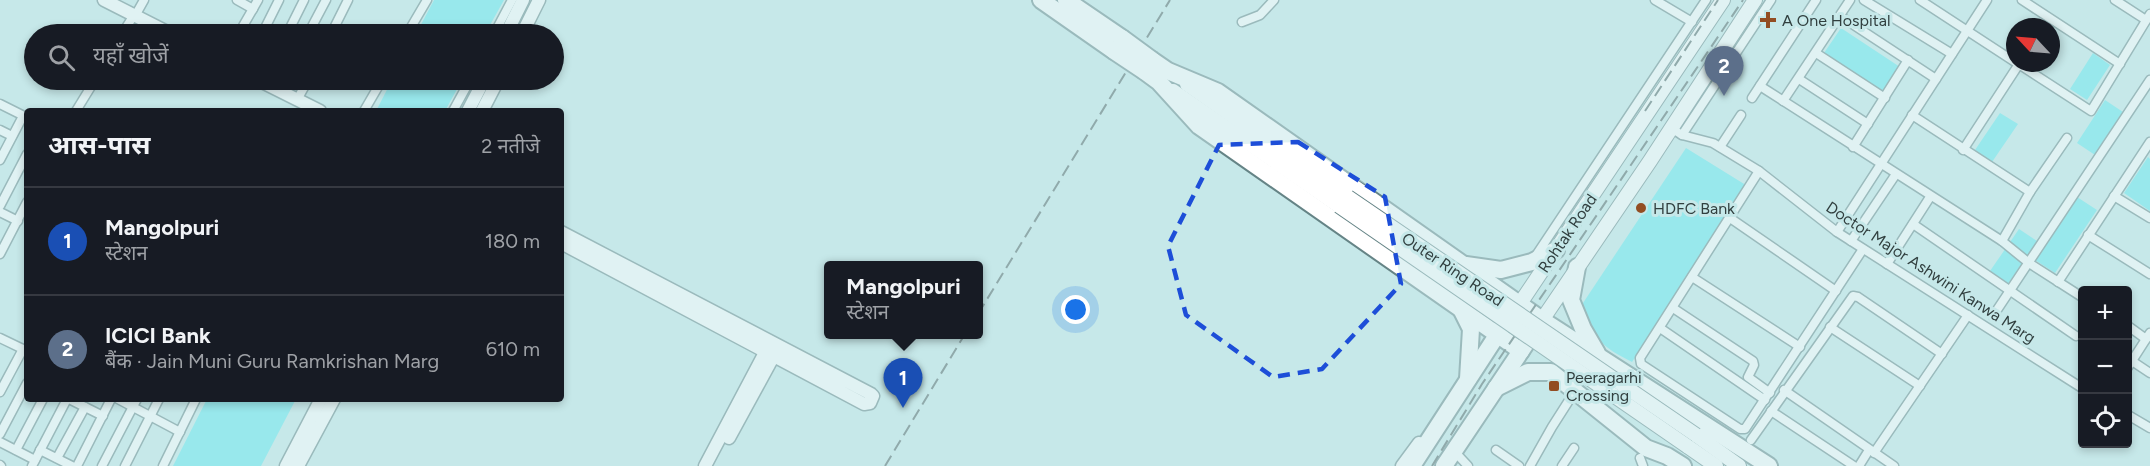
<!DOCTYPE html>
<html lang="hi">
<meta charset="utf-8">
<style>
:root{--surface:#171b24;--page:#242831;--text:#f1f3f6;--muted:#9ea1a6;--line:#363941;--accent:#c6a897}
body{margin:0;font-family:Figtree,"Noto Sans Devanagari",sans-serif;background:var(--page);color:var(--text)}
.controls{position:absolute;right:18px;bottom:18px;display:grid;overflow:hidden;border-radius:6px;box-shadow:0 3px 9px #0003}
.controls button{width:54px;height:54px;display:grid;place-items:center;padding:0;border:0;border-bottom:2px solid var(--line);background:var(--surface);color:var(--text);font:30px sans-serif}
.compass{position:absolute;left:2006px;top:18px;width:54px;height:54px;border-radius:50%;background:var(--surface);box-shadow:0 3px 9px #0003;rotate:296deg}
.you{position:absolute;left:1076px;top:310px;width:21px;height:21px;margin:-15px;border:4px solid #fff;border-radius:50%;background:#1a73e8;box-shadow:0 0 0 9px #1a73e833}
.badge{display:grid;place-items:center;width:39px;height:39px;border-radius:50%;background:var(--accent);color:#fff;font-size:20px;font-weight:700}
.pin{position:absolute;translate:-50% -50px;filter:drop-shadow(0 2px 3px #0008)}
.pin::after{content:'';position:absolute;top:32px;width:21px;height:18px;background:inherit;clip-path:polygon(0 0,100% 0,50% 100%)}
.popup{position:absolute;left:824px;top:261px;width:159px;height:78px;box-sizing:border-box;display:grid;place-content:center;border-radius:6px;background:var(--surface);filter:drop-shadow(0 2px 4px #0005);font-size:20px;white-space:nowrap;color:var(--muted)}
.popup b{font-size:22px;color:var(--text)}
.popup::after{content:'';position:absolute;left:50%;top:100%;margin-left:-12px;border:12px solid transparent;border-top-color:var(--surface)}
.list{margin:0;padding:0;list-style:none}
h2{display:flex;justify-content:space-between;align-items:center;height:78px;margin:0;padding:0 24px;font-size:26px}
h2 small{font-size:20px;font-weight:400;color:var(--muted)}
.list li{display:grid;grid-template-columns:39px 1fr auto;gap:18px;align-items:center;box-sizing:border-box;height:108px;padding:0 24px;border-top:2px solid var(--line)}
.list b{display:block;font-size:22px;white-space:nowrap}
.list p{margin:0;font-size:20px;white-space:nowrap;color:var(--muted)}
.list em{font-size:20px;font-style:normal;color:var(--muted)}
.icon{flex:none;width:33px;height:33px;fill:none;stroke:currentColor;stroke-width:2;stroke-linecap:round;stroke-linejoin:round}
.map{position:relative;flex:none;width:2150px;height:466px;overflow:hidden}
.search{position:absolute;background:var(--surface);box-shadow:0 3px 9px #0003;left:24px;top:24px;width:540px;height:66px;display:flex;align-items:center;gap:15px;box-sizing:border-box;padding:0 21px;border-radius:33px;color:var(--muted);font-size:22px}
.panel{position:absolute;background:var(--surface);box-shadow:0 3px 9px #0003;left:24px;top:108px;width:540px;height:294px;border-radius:6px}
.map>svg:first-child{display:block}
</style>
<div class="map">
<svg width="2150" height="466" viewBox="0 0 2150 466">
<rect width="100%" height="100%" fill="#c6e8e9"/>
<g fill="#61e8ef">
<polygon points="434,0 504,0 485,34 416,34"/>
<polygon points="1841,28 1900,67 1881,95 1822,56"/>
<polygon points="2093,53 2110,65 2087,100 2070,89"/>
<polygon points="392,80 462,80 445,111 376,111"/>
<polygon points="2105,100 2123,112 2095,155 2077,143"/>
<polygon points="2000,113 2018,124 1992,162 1975,150"/>
<path d="M1686,148L1749,187L1632,362C1600,346 1595,339 1581,306Z"/>
<polygon points="2148,157 2150,159 2150,211 2124,193"/>
<polygon points="2077,197 2097,210 2055,273 2035,260"/>
<polygon points="2019,229 2037,241 2008,284 1990,271"/>
<polygon points="207,399 296,399 261,466 173,466"/>
</g>
<g fill="none" stroke-linecap="round" stroke-linejoin="round">
<defs>
<g id="street">
<polyline points="237,0 253,9"/>
<polyline points="1655,0 1692,22"/>
<polyline points="1864,0 1952,54"/>
<polyline points="1920,0 2015,62"/>
<polyline points="2022,0 2120,64"/>
<polyline points="2115,0 2146,20"/>
<polyline points="135,16 144,0"/>
<polyline points="1840,16 1936,79"/>
<polyline points="1242,22 1260,15 1274,0"/>
<polyline points="122,34 134,15"/>
<polyline points="249,34 246,33 243,26 258,0"/>
<polyline points="262,34 279,0"/>
<polyline points="287,34 304,0"/>
<polyline points="308,34 326,0"/>
<polyline points="331,34 348,0"/>
<polyline points="407,34 427,0"/>
<polyline points="494,34 512,0"/>
<polyline points="1816,53 1885,98"/>
<polyline points="2017,63 2091,111 2150,14"/>
<polyline points="1799,79 1868,124"/>
<polyline points="1760,86 2002,241 2029,263 2082,297"/>
<polyline points="1752,98 1816,0"/>
<polyline points="297,100 308,80"/>
<polyline points="1783,101 1850,0"/>
<polyline points="0,104 26,117"/>
<polyline points="76,111 95,80"/>
<polyline points="364,111 382,80"/>
<polyline points="453,111 470,80"/>
<polyline points="1912,115 2030,192"/>
<polyline points="1671,128 1682,135 1713,143 1759,171 1837,232 2082,388"/>
<polyline points="0,130 12,136"/>
<polyline points="1682,135 1771,0"/>
<polyline points="1720,147 1741,115"/>
<polyline points="1853,147 1908,60"/>
<polyline points="1963,150 2019,64"/>
<polyline points="0,160 23,116"/>
<polyline points="1759,171 1640,358 1641,364 1740,429 1745,429 1863,249"/>
<polyline points="2114,196 2150,218"/>
<polyline points="0,206 27,154"/>
<polyline points="0,212 18,221"/>
<polyline points="1730,218 1836,291"/>
<polyline points="1913,224 2076,336"/>
<polyline points="1837,232 1987,0"/>
<polyline points="2088,235 2150,274"/>
<polyline points="1851,241 1896,174"/>
<polyline points="2002,241 2030,192 2067,138"/>
<polyline points="0,254 27,202"/>
<polyline points="1535,257 1706,0"/>
<polyline points="1887,264 1930,197"/>
<polyline points="1692,277 1800,347"/>
<polyline points="2058,282 2150,142"/>
<polyline points="1673,308 1753,361 1754,365 1748,377 1770,393"/>
<polyline points="1993,316 2150,80"/>
<polyline points="2128,326 2146,339"/>
<polyline points="1830,327 1920,386"/>
<polyline points="1660,328 1765,400"/>
<polyline points="0,338 27,351"/>
<polyline points="2132,361 2150,373"/>
<polyline points="2128,367 2150,333"/>
<polyline points="1784,390 1894,466"/>
<polyline points="0,392 23,349"/>
<polyline points="69,399 103,416"/>
<polyline points="118,399 180,432"/>
<polyline points="1771,411 1854,466"/>
<polyline points="2128,415 2150,428"/>
<polyline points="0,434 27,383"/>
<polyline points="1751,440 1853,296 1858,297 1942,354"/>
<polyline points="0,442 35,460"/>
<polyline points="16,450 43,399"/>
<polyline points="40,450 72,466"/>
<polyline points="1496,450 1519,466"/>
<polyline points="1454,451 1468,466"/>
<polyline points="1874,453 1968,315"/>
<polyline points="57,458 85,407"/>
<polyline points="1640,458 1643,466"/>
<polyline points="0,465 1,466"/>
<polyline points="32,466 67,399"/>
<polyline points="77,466 111,399"/>
<polyline points="102,466 137,399"/>
<polyline points="125,466 159,399"/>
<polyline points="163,466 196,399"/>
<polyline points="1530,466 1552,427 1575,391"/>
<polyline points="1562,466 1574,448"/>
<polyline points="1859,466 1869,450"/>
</g>
<g id="secondary">
<polyline points="104,0 171,34"/>
<polyline points="506,34 523,0"/>
<polyline points="522,34 539,0"/>
<polyline points="258,80 320,111"/>
<polyline points="468,111 484,80"/>
<polyline points="482,111 498,80"/>
<polyline points="561,232 871,394 873,396 870,403 864,404 561,243"/>
<polyline points="729,438 777,350"/>
<polyline points="286,466 321,399"/>
<polyline points="298,466 334,399"/>
<polyline points="705,466 769,345"/>
<polyline points="1402,466 1419,443"/>
</g>
<g id="primary">
<polyline points="1187,84 1348,197"/>
<polyline points="1173,91 1339,206"/>
<polyline points="1519,305 1723,0"/>
<polyline points="1542,320 1650,161 1755,0"/>
<polyline points="1696,435 1739,466"/>
<polyline points="1687,446 1716,466"/>
</g>
<g id="highway">
<polyline points="1041,0 1114,51"/>
<polyline points="1066,0 1122,38"/>
<polyline points="1152,60 1168,71 1218,92 1542,320 1769,466"/>
<polyline points="1144,71 1159,82 1199,126 1521,351"/>
<polyline points="1466,265 1501,270 1532,262 1556,250"/>
<polyline points="1577,267 1571,300 1583,329 1597,353"/>
<polyline points="1462,311 1471,329 1468,379"/>
<polyline points="1496,388 1528,372 1551,372 1646,448 1667,456 1683,466"/>
<polyline points="1412,466 1503,326"/>
<polyline points="1444,466 1527,342"/>
</g>
</defs>
<use href="#street" stroke="#658486" stroke-width="11"/>
<use href="#secondary" stroke="#658486" stroke-width="15"/>
<use href="#primary" stroke="#658486" stroke-width="16"/>
<use href="#highway" stroke="#658486" stroke-width="20"/>
<use href="#street" stroke="#fff" stroke-width="8"/>
<use href="#secondary" stroke="#fff" stroke-width="12"/>
<use href="#primary" stroke="#fff" stroke-width="14"/>
<use href="#highway" stroke="#fff" stroke-width="16"/>
<g stroke="#4e6060" stroke-width="2" stroke-dasharray="12 6" stroke-linecap="butt">
<polyline points="1645,111 1718,0"/>
<polyline points="978,314 1170,0"/>
<polyline points="885,466 965,334"/>
<polyline points="1432,466 1482,384 1743,0"/>
</g>
<defs>
<g id="primary-bridge">
<polyline points="1348,197 1696,435"/>
<polyline points="1339,206 1687,446"/>
</g>
<g id="highway-bridge">
<polyline points="1122,38 1152,60"/>
<polyline points="1114,51 1144,71"/>
</g>
</defs>
<use href="#primary-bridge" stroke="#658486" stroke-width="16" stroke-linecap="butt"/>
<use href="#highway-bridge" stroke="#658486" stroke-width="20" stroke-linecap="butt"/>
<use href="#primary-bridge" stroke="#fff" stroke-width="14"/>
<use href="#highway-bridge" stroke="#fff" stroke-width="16"/>
</g>
<path d="M0 0H2150V466H0ZM1298,142L1385,197L1401,284L1322,369L1273,377L1186,315L1168,246L1219,145Z" fill="#c6e8e9" fill-opacity=".55" fill-rule="evenodd"/>
<path fill="none" stroke="#1d4ed8" stroke-width="4.5" stroke-dasharray="12 8" stroke-linejoin="round" d="M1298,142L1385,197L1401,284L1322,369L1273,377L1186,315L1168,246L1219,145Z"/>
<g fill="#924d22" stroke="#c6e8e9" stroke-width="2">
<path d="M1765 11h6v6h6v6h-6v6h-6v-6h-6v-6h6z"/>
<circle cx="1641" cy="208" r="6"/>
<rect x="1548" y="380" width="12" height="12" rx="3"/>
</g>
<g text-anchor="middle" stroke-width="6" stroke-linejoin="round" paint-order="stroke">
<g font-size="16" fill="#313f3f" stroke="#c6e8e9" text-anchor="start">
<text x="1782" y="26">A One Hospital</text>
<text x="1653" y="214">HDFC Bank</text>
<text x="1566" y="383">Peeragarhi<tspan x="1566" dy="18">Crossing</tspan></text>
</g>
<g font-size="16" fill="#313f3f" stroke="#c6e8e9">
<text transform="translate(1567 233) rotate(-56)" y="6">Rohtak Road</text>
<text transform="translate(1453 269) rotate(34)" y="6">Outer Ring Road</text>
<text transform="translate(1931 272) rotate(33)" y="6">Doctor Major Ashwini Kanwa Marg</text>
</g>
</g>
</svg>
<div class="controls">
<button>+</button>
<button>−</button>
<button><svg class="icon" aria-label="locate" viewBox="0 0 24 24"><circle cx="12" cy="12" r="6"/><path d="M12 2v4M12 18v4M2 12h4M18 12h4"/></svg></button>
</div>
<svg class="compass" viewBox="-18 -18 36 36"><path d="M0-13l5 13h-10z" fill="#e53935"/><path d="M0 13l5-13h-10z" fill="#9ea1a6"/></svg>
<div class="you"></div>
<div class="pin badge" style="left:903px;top:408px;background:#1a4fb4">1</div>
<div class="popup"><b>Mangolpuri</b>स्टेशन</div>
<div class="pin badge" style="left:1724px;top:96px;background:#5c6f8a">2</div>
<div class="search"><svg class="icon" aria-label="search" viewBox="0 0 24 24"><circle cx="10" cy="10" r="6"/><path d="M15 15l6 6"/></svg>यहाँ खोजें</div>
<section class="panel">
<h2>आस-पास<small>2 नतीजे</small></h2>
<ul class="list">
<li><span class="badge" style="background:#1a4fb4">1</span><div><b>Mangolpuri</b><p>स्टेशन</p></div><em>180 m</em></li>
<li><span class="badge" style="background:#5c6f8a">2</span><div><b>ICICI Bank</b><p>बैंक · Jain Muni Guru Ramkrishan Marg</p></div><em>610 m</em></li>
</ul>
</section>
</div>
